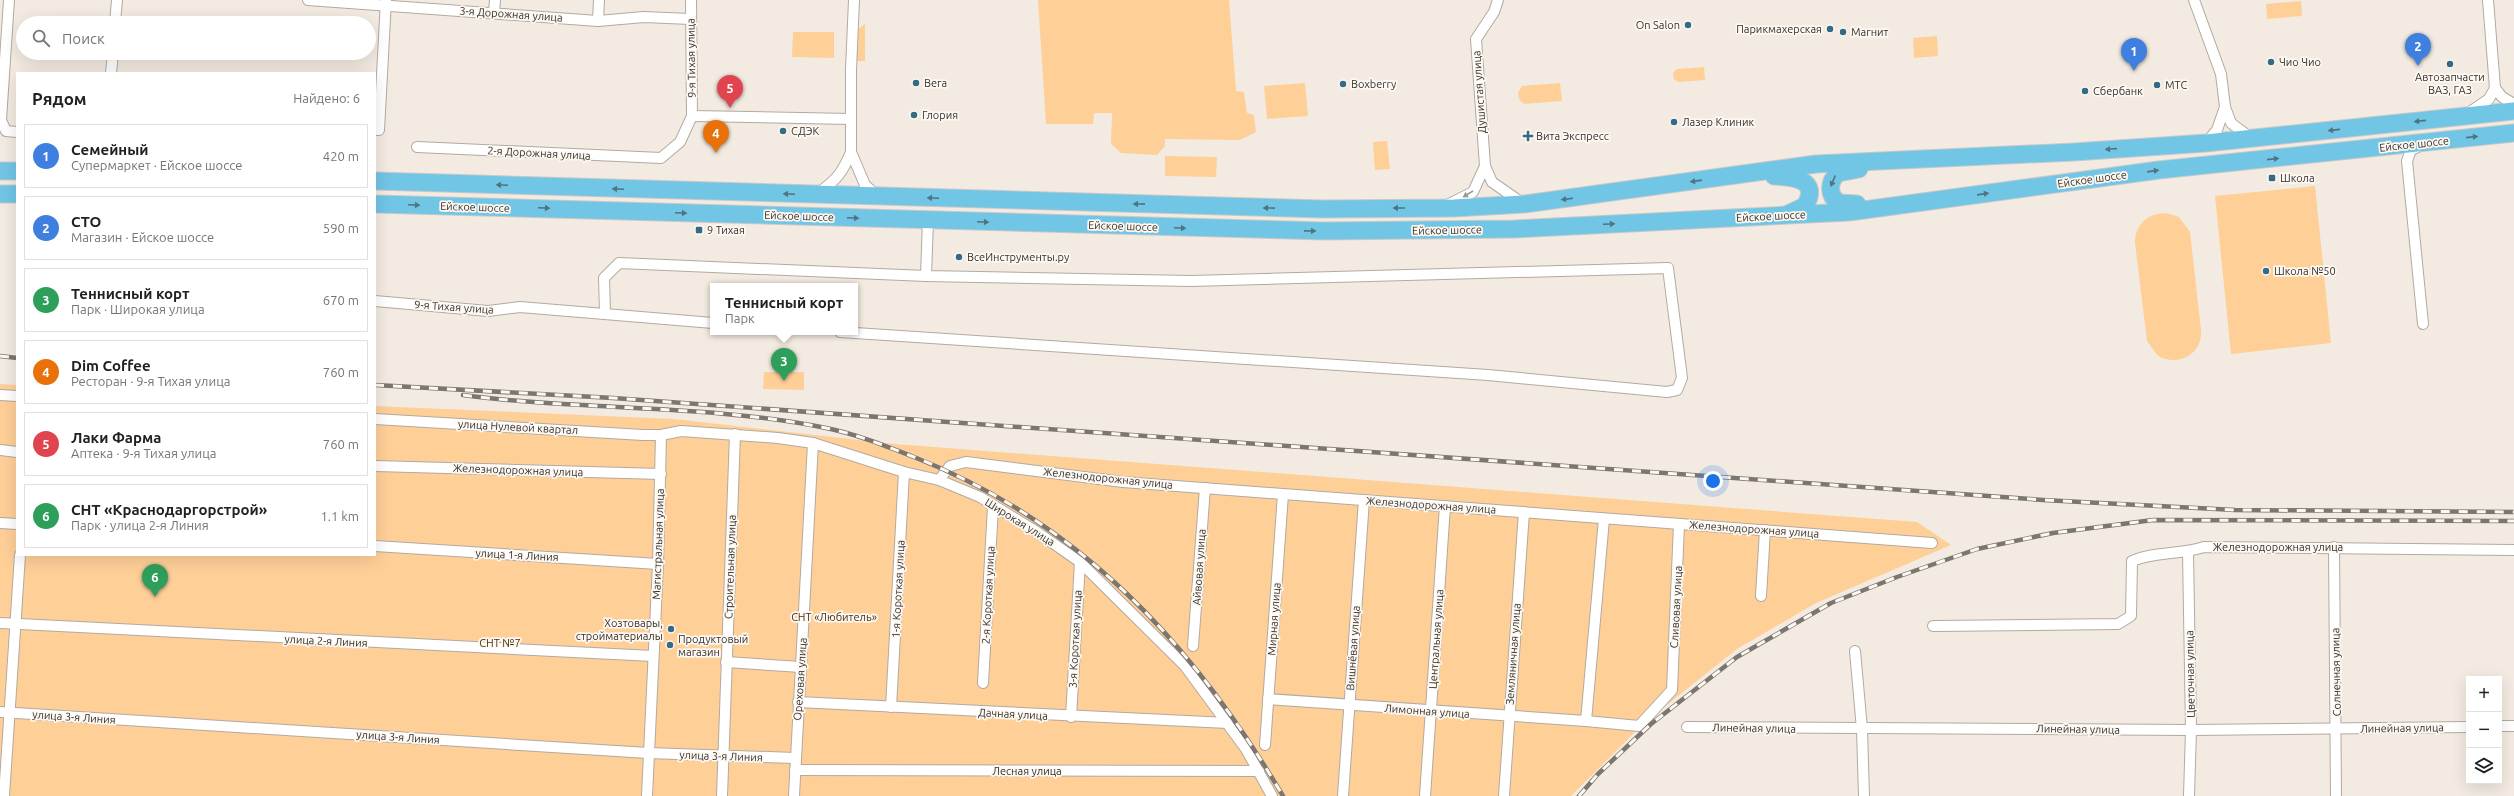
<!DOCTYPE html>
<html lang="ru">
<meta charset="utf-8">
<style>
:root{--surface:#fff;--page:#f6f6f6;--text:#202124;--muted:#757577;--line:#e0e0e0;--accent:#db2777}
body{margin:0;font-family:Ubuntu,sans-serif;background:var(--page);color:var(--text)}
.controls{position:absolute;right:12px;bottom:12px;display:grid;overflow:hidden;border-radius:0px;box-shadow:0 4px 16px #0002}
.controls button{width:36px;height:36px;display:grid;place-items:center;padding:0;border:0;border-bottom:1px solid var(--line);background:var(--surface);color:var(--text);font:20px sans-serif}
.you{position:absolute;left:1713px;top:481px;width:14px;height:14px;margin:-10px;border:3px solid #fff;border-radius:50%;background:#1a73e8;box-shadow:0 0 0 6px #1a73e833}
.badge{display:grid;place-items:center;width:26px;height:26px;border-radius:50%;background:var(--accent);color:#fff;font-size:13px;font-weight:700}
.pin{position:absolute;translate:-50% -33px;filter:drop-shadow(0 1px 2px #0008)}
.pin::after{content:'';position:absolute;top:21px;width:14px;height:12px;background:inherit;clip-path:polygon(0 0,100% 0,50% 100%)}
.popup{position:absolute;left:710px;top:283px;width:148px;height:52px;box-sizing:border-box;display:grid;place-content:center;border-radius:0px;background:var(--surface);filter:drop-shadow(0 1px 3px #0005);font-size:13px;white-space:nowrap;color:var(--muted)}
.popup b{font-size:15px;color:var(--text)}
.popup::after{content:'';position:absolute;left:50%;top:100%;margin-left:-8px;border:8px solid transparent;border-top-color:var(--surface)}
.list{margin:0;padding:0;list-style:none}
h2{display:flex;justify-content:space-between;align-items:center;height:52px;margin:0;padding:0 16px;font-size:17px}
h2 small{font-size:13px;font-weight:400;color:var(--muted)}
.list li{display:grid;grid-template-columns:26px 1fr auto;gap:12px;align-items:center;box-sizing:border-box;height:64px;margin:0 8px 8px;padding:0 8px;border:1px solid var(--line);border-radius:0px}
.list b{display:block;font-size:15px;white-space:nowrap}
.list p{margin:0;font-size:13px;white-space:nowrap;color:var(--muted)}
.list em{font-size:13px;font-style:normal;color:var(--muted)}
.icon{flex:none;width:22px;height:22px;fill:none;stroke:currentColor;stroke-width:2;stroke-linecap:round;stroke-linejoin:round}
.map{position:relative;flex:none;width:2514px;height:796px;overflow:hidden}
.search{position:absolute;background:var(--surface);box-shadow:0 4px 16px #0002;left:16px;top:16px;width:360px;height:44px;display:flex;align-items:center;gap:10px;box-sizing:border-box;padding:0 14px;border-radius:22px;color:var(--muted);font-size:15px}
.panel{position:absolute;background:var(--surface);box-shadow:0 4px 16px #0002;left:16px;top:72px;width:360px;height:484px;border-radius:0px}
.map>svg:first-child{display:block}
</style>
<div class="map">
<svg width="2514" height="796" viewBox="0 0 2514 796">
<rect width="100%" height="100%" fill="#f3ebe1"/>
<g fill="#ffcf98">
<polygon points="1038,0 1229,0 1236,91 1244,92 1247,113 1254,115 1256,132 1240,140 1165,139 1165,146 1157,155 1121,153 1111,144 1112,113 1094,113 1093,124 1046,124"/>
<polygon points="2301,1 2302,16 2267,19 2266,4"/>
<polygon points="865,24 865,61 855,61 857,30"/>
<polygon points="793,32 834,32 834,58 792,57"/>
<polygon points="1937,36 1938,56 1914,58 1913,38"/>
<polygon points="1704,67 1705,80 1678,82 1674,79 1673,73 1677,69"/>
<polygon points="1305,83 1308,116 1267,119 1264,86"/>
<polygon points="1560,83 1562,101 1524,104 1519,99 1518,93 1522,86"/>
<polygon points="1387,141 1390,169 1375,170 1373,142"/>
<polygon points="1165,156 1217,157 1216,177 1165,176"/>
<polygon points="2315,186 2331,343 2231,354 2215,196"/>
<path d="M2166,213L2179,217L2190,232L2201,330C2203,354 2178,367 2158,356L2147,341L2135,243C2135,224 2148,213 2166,213Z"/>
<polygon points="764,372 804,372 804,390 763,389"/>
<polygon points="0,384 17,385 17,555 375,555 375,406 674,419 895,444 1917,522 1951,545 1816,603 1737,649 1643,724 1571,796 0,796"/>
</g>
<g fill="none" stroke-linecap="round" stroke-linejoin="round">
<defs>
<g id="minor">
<polyline points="9,0 1,120 6,131 17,132"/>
<polyline points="308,0 598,21 644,17 690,19"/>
<polyline points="854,0 851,70 851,152 865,185 877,196"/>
<polyline points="1498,0 1494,12 1476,39 1485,166 1492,182 1522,203"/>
<polyline points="2194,0 2221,74 2225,107 2231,123 2251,138"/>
<polyline points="2488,0 2495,88 2502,97 2514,104"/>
<polyline points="494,12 495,0"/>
<polyline points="598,21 599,0"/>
<polyline points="115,23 117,0"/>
<polyline points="111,73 113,53"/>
<polyline points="2470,112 2489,99 2495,88"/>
<polyline points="692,116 851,119"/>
<polyline points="375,130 379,130 386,0"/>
<polyline points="2206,143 2217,130 2225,107"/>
<polyline points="2420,146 2411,150 2407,161 2423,324"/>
<polyline points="417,147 661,158 680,142 692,116 691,0"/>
<path d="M817,194C836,180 842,174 851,152"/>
<polyline points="1447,205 1473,192 1485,166"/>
<polyline points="926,276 928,220"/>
<polyline points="375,301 488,311 520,307 713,323"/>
<polyline points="605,313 604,278 619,263 926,276 1191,281 1668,268 1682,378 1677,390 1667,392 1488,375 840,332"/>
<polyline points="0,395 17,396"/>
<polyline points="375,419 643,435 661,435 681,431 778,438 813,443 904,472 939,480 980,497 1037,532 1080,562 1185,666 1246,749 1272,796"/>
<polyline points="0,450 17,452"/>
<polyline points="375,466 661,474"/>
<polyline points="939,480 950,466 966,462 1123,482 1932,543"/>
<polyline points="0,523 17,524"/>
<polyline points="375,546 658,564"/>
<polyline points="2334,547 2336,796"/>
<polyline points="2188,552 2191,730 2189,796"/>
<polyline points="1761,596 1765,530"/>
<polyline points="0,623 653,656"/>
<path d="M1933,626L2118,624L2131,616L2132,561C2155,551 2180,555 2204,547L2514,550"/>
<polyline points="1193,646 1205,488"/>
<polyline points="1855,651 1862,729 1864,796"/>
<polyline points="726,662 801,667"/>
<polyline points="983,683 993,507"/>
<polyline points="1268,699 1586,721 1639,726 1672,690 1679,524"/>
<polyline points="798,702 1228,723"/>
<polyline points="891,707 904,472"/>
<polyline points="0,712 648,753 795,758"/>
<polyline points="1071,717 1080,562"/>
<polyline points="1586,721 1604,519"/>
<polyline points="2499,726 2514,726"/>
<polyline points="1687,727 2191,730 2469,727"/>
<polyline points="1265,745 1283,494"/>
<polyline points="795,770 1259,771"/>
<polyline points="4,796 20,555"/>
<polyline points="647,796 658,564 661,435"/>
<polyline points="722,796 735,434"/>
<polyline points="794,796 813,443"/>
<polyline points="1343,796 1364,500"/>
<polyline points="1425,796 1445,506"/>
<polyline points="1504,796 1524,512"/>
</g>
<g id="primary">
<polyline points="0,171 17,171"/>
<path d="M1774,176C1792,177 1821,179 1805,206L1788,214"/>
<polyline points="375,181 1323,209 1454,208 1524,204 1816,164 2074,152 2206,143 2514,111"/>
<polyline points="0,194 17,194"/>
<polyline points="375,204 1323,231 1514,229 1849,212 2159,170 2514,133"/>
<path d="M1857,204L1839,203C1828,196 1828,182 1838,173L1859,169"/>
</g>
</defs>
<use href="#minor" stroke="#b2aaa0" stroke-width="12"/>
<use href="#primary" stroke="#cac9c8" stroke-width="19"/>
<use href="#minor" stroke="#fff" stroke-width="10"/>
<use href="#primary" stroke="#71c5e5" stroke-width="17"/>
<defs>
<g id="rail">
<polyline points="0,356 17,358"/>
<polyline points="375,385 613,398 2043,500 2235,510 2514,512"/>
<path d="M463,395C583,411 707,404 826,428C856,434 886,446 914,457C1081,523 1193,644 1283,796"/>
<polyline points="1579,796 1598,774 1651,724 1737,657 1831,603 1897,577 1977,549 2053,533 2153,520 2514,521"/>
</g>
</defs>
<use href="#rail" stroke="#7b7670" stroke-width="4.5"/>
<use href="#rail" stroke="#fef8f2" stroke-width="3" stroke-dasharray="9" stroke-linecap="butt"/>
</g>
<defs><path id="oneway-solid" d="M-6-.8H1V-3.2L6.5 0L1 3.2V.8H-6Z"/></defs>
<g fill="#4f7480">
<use href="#oneway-solid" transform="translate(2420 121) rotate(174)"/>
<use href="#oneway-solid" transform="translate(2334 130) rotate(174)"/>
<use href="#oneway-solid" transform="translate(2472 137) rotate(-6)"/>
<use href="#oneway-solid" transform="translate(2111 149) rotate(176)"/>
<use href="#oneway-solid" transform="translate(2273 159) rotate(-6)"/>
<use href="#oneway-solid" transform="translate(2153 171) rotate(-8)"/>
<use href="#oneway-solid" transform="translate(1696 181) rotate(172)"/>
<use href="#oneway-solid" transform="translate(1833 181) rotate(113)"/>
<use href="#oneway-solid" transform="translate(502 185) rotate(-178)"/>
<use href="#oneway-solid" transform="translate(618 189) rotate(-178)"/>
<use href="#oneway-solid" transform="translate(789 194) rotate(-178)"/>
<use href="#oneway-solid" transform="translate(1983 194) rotate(-8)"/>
<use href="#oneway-solid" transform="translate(933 198) rotate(-178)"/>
<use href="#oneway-solid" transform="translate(1567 199) rotate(173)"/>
<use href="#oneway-solid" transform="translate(1139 204) rotate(-179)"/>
<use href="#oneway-solid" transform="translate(414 205) rotate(2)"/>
<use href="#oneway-solid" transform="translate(544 208) rotate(2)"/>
<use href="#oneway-solid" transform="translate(1269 208) rotate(-179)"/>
<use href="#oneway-solid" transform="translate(1399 208) rotate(180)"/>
<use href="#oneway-solid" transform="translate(681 213) rotate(2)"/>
<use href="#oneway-solid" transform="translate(853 218) rotate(2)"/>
<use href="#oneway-solid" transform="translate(983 222) rotate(2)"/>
<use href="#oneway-solid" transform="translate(1609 224) rotate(-3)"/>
<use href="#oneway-solid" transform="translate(1180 228) rotate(2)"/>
<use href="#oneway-solid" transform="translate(1310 231) rotate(1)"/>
</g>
<use fill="#9a9896" href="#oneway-solid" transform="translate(1468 194) rotate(148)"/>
<g fill="#336a84" stroke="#fef8f2" stroke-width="1.5">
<circle cx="1688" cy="25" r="4"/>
<circle cx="1830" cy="29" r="4"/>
<circle cx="1843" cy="32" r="4"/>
<circle cx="2271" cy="62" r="4"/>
<circle cx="2450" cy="64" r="4"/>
<circle cx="916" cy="83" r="4"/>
<circle cx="1343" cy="84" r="4"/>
<circle cx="2157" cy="85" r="4"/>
<circle cx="2085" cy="91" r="4"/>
<circle cx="914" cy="115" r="4"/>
<circle cx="1674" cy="122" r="4"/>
<circle cx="783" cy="131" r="4"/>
<path d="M1526 130h4v4h4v4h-4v4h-4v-4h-4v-4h4z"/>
<rect x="2268" y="174" width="8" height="8" rx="2"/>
<rect x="695" y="226" width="8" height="8" rx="2"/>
<circle cx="959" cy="257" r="4"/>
<circle cx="2266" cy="271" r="4"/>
<circle cx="671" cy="629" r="4"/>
<circle cx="670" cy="645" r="4"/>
</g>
<g text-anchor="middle" stroke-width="3.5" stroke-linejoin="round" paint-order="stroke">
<g font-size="11" fill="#34312d" stroke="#fef8f2">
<text transform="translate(511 14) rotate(4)" y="4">3-я Дорожная улица</text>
<text transform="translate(691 58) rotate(-91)" y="4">9-я Тихая улица</text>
<text transform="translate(1479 92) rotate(-94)" y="4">Душистая улица</text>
<text transform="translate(2414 144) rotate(-6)" y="4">Ейское шоссе</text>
<text transform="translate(539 153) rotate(3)" y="4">2-я Дорожная улица</text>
<text transform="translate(2092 179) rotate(-8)" y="4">Ейское шоссе</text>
<text transform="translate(475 207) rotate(2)" y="4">Ейское шоссе</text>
<text transform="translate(799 216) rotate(2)" y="4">Ейское шоссе</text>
<text transform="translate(1771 216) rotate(-3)" y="4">Ейское шоссе</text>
<text transform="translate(1123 226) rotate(2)" y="4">Ейское шоссе</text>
<text transform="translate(1447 230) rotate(-1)" y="4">Ейское шоссе</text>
<text transform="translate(454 307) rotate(4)" y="4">9-я Тихая улица</text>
<text transform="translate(518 427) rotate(3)" y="4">улица Нулевой квартал</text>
<text transform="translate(518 470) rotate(2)" y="4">Железнодорожная улица</text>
<text transform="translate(1108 478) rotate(6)" y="4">Железнодорожная улица</text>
<text transform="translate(1431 505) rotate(4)" y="4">Железнодорожная улица</text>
<text transform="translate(1020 522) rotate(32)" y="4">Широкая улица</text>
<text transform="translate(1754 529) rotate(4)" y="4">Железнодорожная улица</text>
<text transform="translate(658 544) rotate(-88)" y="4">Магистральная улица</text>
<text x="2278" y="551">Железнодорожная улица</text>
<text transform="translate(517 555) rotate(3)" y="4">улица 1-я Линия</text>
<text transform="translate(730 567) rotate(-88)" y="4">Строительная улица</text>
<text transform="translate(1199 567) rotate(-86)" y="4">Айвовая улица</text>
<text transform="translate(898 589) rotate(-87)" y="4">1-я Короткая улица</text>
<text transform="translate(988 595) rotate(-87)" y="4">2-я Короткая улица</text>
<text transform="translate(1676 607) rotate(-87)" y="4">Сливовая улица</text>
<text transform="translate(1274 619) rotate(-86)" y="4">Мирная улица</text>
<text transform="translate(1075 639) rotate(-87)" y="4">3-я Короткая улица</text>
<text transform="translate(1436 639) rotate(-86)" y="4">Центральная улица</text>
<text transform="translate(326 641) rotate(3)" y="4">улица 2-я Линия</text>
<text transform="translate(1353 648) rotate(-86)" y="4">Вишнёвая улица</text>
<text transform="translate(1513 654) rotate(-86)" y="4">Земляничная улица</text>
<text transform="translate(2336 672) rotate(-91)" y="4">Солнечная улица</text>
<text transform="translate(2190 674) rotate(-91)" y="4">Цветочная улица</text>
<text transform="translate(800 679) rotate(-86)" y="4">Ореховая улица</text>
<text transform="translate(1427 711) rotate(4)" y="4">Лимонная улица</text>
<text transform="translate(1013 714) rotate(3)" y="4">Дачная улица</text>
<text transform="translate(74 717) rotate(4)" y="4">улица 3-я Линия</text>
<text transform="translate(1754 728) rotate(1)" y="4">Линейная улица</text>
<text transform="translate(2402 728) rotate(-1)" y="4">Линейная улица</text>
<text transform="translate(2078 729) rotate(1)" y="4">Линейная улица</text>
<text transform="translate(398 737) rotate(4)" y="4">улица 3-я Линия</text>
<text transform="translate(721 756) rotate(2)" y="4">улица 3-я Линия</text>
<text x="1027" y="775">Лесная улица</text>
</g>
<g font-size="11" fill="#34312d" stroke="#fef8f2" text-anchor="start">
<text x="1680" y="29" text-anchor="end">On Salon</text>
<text x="1822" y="33" text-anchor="end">Парикмахерская</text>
<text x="1851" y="36">Магнит</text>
<text x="2279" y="66">Чио Чио</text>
<text x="2450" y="81" text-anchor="middle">Автозапчасти<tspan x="2450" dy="13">ВАЗ, ГАЗ</tspan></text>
<text x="924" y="87">Вега</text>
<text x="1351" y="88">Boxberry</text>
<text x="2165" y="89">МТС</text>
<text x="2093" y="95">Сбербанк</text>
<text x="922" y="119">Глория</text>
<text x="1682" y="126">Лазер Клиник</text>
<text x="791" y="135">СДЭК</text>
<text x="1536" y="140">Вита Экспресс</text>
<text x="2280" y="182">Школа</text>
<text x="707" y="234">9 Тихая</text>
<text x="967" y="261">ВсеИнструменты.ру</text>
<text x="2274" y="275">Школа №50</text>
<text x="663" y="627" text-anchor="end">Хозтовары,<tspan x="663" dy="13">стройматериалы</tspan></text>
<text x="678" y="643">Продуктовый<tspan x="678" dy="13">магазин</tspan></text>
</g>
<g font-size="11" fill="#463015" stroke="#fef8f2">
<text x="834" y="621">СНТ «Любитель»</text>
<text x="500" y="647">СНТ №7</text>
</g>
</g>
</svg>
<div class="controls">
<button>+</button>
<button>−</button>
<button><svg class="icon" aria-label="layers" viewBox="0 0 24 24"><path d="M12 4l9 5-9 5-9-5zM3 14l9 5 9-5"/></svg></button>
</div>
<div class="you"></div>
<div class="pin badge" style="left:2134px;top:71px;background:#3f7fe0">1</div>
<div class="pin badge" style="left:2418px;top:66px;background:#3f7fe0">2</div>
<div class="pin badge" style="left:784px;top:381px;background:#2e9e5b">3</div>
<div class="popup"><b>Теннисный корт</b>Парк</div>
<div class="pin badge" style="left:716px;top:153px;background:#e8710a">4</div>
<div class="pin badge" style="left:730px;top:108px;background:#e0444e">5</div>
<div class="pin badge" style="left:155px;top:597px;background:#2e9e5b">6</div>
<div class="search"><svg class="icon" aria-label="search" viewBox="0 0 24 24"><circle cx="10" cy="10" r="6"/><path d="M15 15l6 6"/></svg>Поиск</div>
<section class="panel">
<h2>Рядом<small>Найдено: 6</small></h2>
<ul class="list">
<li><span class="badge" style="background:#3f7fe0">1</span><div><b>Семейный</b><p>Супермаркет · Ейское шоссе</p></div><em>420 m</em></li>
<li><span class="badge" style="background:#3f7fe0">2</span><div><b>СТО</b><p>Магазин · Ейское шоссе</p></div><em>590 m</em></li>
<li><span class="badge" style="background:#2e9e5b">3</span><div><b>Теннисный корт</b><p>Парк · Широкая улица</p></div><em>670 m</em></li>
<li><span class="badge" style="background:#e8710a">4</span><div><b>Dim Coffee</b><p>Ресторан · 9-я Тихая улица</p></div><em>760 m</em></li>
<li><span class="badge" style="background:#e0444e">5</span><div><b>Лаки Фарма</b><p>Аптека · 9-я Тихая улица</p></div><em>760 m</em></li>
<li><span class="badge" style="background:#2e9e5b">6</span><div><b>СНТ «Краснодаргорстрой»</b><p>Парк · улица 2-я Линия</p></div><em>1.1 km</em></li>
</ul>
</section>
</div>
